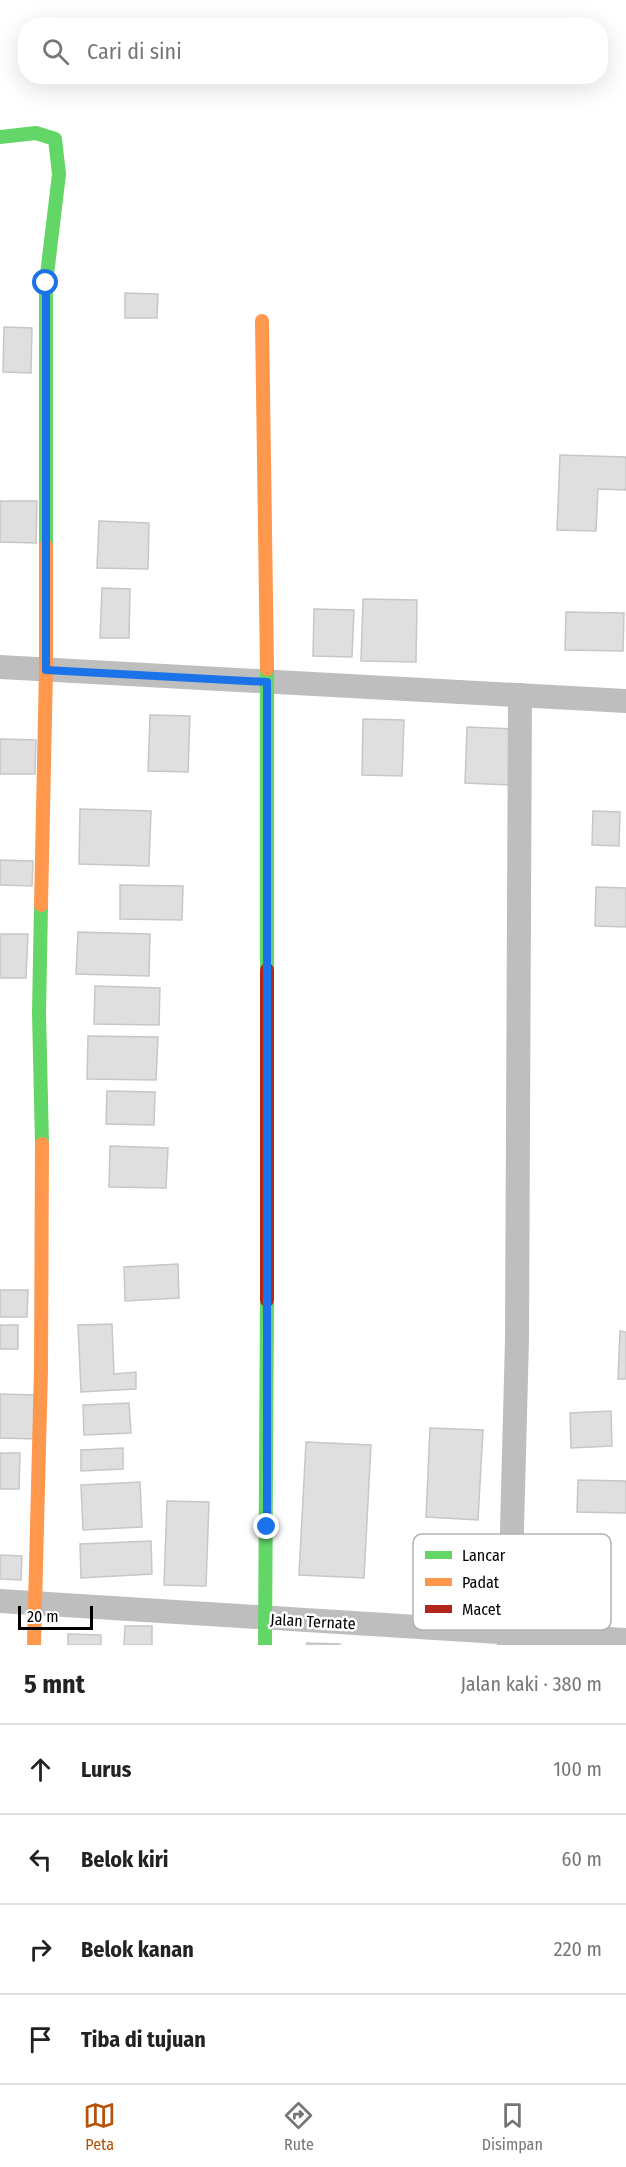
<!DOCTYPE html>
<html lang="id">
<meta charset="utf-8">
<style>
:root{--surface:#fff;--page:#f6f6f6;--text:#222;--muted:#767676;--line:#e0e0e0;--accent:#b45309}
body{margin:0;font-family:"Fira Sans Condensed",sans-serif;background:var(--page);color:var(--text)}
.scale{position:absolute;left:18px;bottom:15px;width:75px;box-sizing:border-box;padding-left:6px;border:3px solid #000;border-top:0;font-size:16px;line-height:21px;white-space:nowrap;color:#000;-webkit-text-stroke:4px #fff;paint-order:stroke}
.stop{position:absolute;width:18px;height:18px;margin:-14px;border:4px solid #1a73e8;border-radius:50%;background:#fff}
.stop.end{background:#1a73e8;border-color:#fff;box-shadow:0 2px 6px #0008}
.list{margin:0;padding:0;list-style:none}
h2{display:flex;justify-content:space-between;align-items:center;height:78px;margin:0;padding:0 24px;font-size:26px}
h2 small{font-size:20px;font-weight:400;color:var(--muted)}
.list li{display:grid;grid-template-columns:39px 1fr auto;gap:18px;align-items:center;box-sizing:border-box;height:90px;padding:0 24px;border-top:2px solid var(--line)}
.list b{display:block;font-size:22px;white-space:nowrap}
.list em{font-size:20px;font-style:normal;color:var(--muted)}
.icon{flex:none;width:33px;height:33px;fill:none;stroke:currentColor;stroke-width:2;stroke-linecap:round;stroke-linejoin:round}
.map{position:relative;flex:none;width:626px;height:1645px;overflow:hidden}
.search{position:absolute;background:var(--surface);box-shadow:0 6px 24px #0002;left:18px;right:18px;top:18px;height:66px;display:flex;align-items:center;gap:15px;box-sizing:border-box;padding:0 21px;border-radius:24px;color:var(--muted);font-size:22px}
.sheet{height:438px;background:var(--surface)}
nav{display:flex;justify-content:space-around;align-items:center;box-sizing:border-box;height:84px;border-top:2px solid var(--line);background:var(--surface);font-size:16px;color:var(--muted)}
nav a{display:grid;justify-items:center;gap:3px}
nav .on{color:var(--accent)}
.map>svg:first-child{display:block}
</style>
<div class="map">
<svg width="626" height="1645" viewBox="0 0 626 1645">
<rect width="100%" height="100%" fill="#fff"/>
<g fill="#dfdfdf" stroke="#c7c7c7" stroke-width="1.5">
<polygon points="125,293 158,294 157,318 125,318"/>
<polygon points="4,327 32,328 31,373 3,372"/>
<polygon points="560,455 626,457 626,490 598,489 596,531 557,530"/>
<polygon points="0,501 37,501 36,543 0,542"/>
<polygon points="99,521 149,523 148,569 97,568"/>
<polygon points="102,588 130,589 129,638 100,638"/>
<polygon points="363,599 417,600 416,662 361,661"/>
<polygon points="314,609 354,610 352,657 313,656"/>
<polygon points="566,612 624,613 623,651 565,650"/>
<polygon points="150,715 190,716 188,772 148,771"/>
<polygon points="363,719 404,720 402,776 362,775"/>
<polygon points="467,727 513,729 511,785 465,783"/>
<polygon points="0,739 36,740 35,774 0,774"/>
<polygon points="80,809 151,811 149,866 79,864"/>
<polygon points="593,811 620,812 619,846 592,845"/>
<polygon points="0,860 33,861 32,886 0,885"/>
<polygon points="120,885 183,886 182,920 120,919"/>
<polygon points="596,887 626,888 626,927 595,926"/>
<polygon points="78,932 150,934 149,976 76,974"/>
<polygon points="0,934 28,934 26,978 0,978"/>
<polygon points="95,986 160,988 159,1025 94,1024"/>
<polygon points="88,1036 158,1037 156,1080 87,1079"/>
<polygon points="107,1091 155,1092 154,1125 106,1124"/>
<polygon points="110,1146 168,1148 166,1188 109,1187"/>
<polygon points="178,1264 179,1298 125,1301 124,1267"/>
<polygon points="0,1290 28,1290 27,1317 0,1317"/>
<polygon points="112,1324 114,1374 136,1372 136,1389 81,1392 78,1325"/>
<rect x="0" y="1325" width="18" height="24"/>
<polygon points="620,1331 626,1332 626,1379 618,1379"/>
<polygon points="0,1394 37,1395 36,1439 0,1438"/>
<polygon points="129,1403 131,1433 84,1435 83,1405"/>
<polygon points="611,1411 612,1446 571,1448 570,1413"/>
<polygon points="430,1428 483,1430 478,1520 426,1517"/>
<polygon points="306,1442 371,1445 364,1578 299,1575"/>
<polygon points="123,1448 123,1469 81,1471 81,1450"/>
<polygon points="0,1453 20,1453 19,1489 0,1489"/>
<polygon points="578,1480 626,1481 626,1513 577,1512"/>
<polygon points="140,1482 142,1527 83,1530 81,1485"/>
<polygon points="167,1501 209,1502 206,1586 164,1585"/>
<polygon points="151,1541 152,1574 81,1578 80,1544"/>
<polygon points="0,1555 22,1556 21,1580 0,1579"/>
<polygon points="125,1626 152,1626 152,1645 124,1645"/>
<polygon points="68,1634 101,1635 101,1645 68,1645"/>
<polygon points="307,1643 340,1644 339,1645 306,1645"/>
</g>
<g fill="none" stroke-linecap="round" stroke-linejoin="round">
<g stroke="#bebebe" stroke-width="24">
<polyline points="0,667 626,701"/>
<polyline points="0,1601 626,1640"/>
<polyline points="509,1645 517,1339 520,695"/>
</g>
<g stroke="#63d668" stroke-width="14">
<polyline points="0,137 36,133 55,139 59,174 46,283 46,546"/>
<polyline points="267,669 267,970"/>
<polyline points="41,905 39,1013 42,1144"/>
<polyline points="265,1645 267,1300"/>
</g>
<g stroke="#ff974d" stroke-width="14">
<polyline points="262,321 267,669"/>
<polyline points="41,905 46,670 46,546"/>
<polyline points="34,1645 41,1369 42,1144"/>
</g>
<polyline stroke="#b3261e" stroke-width="14" points="267,970 267,1300"/>
</g>
<g fill="none" stroke-linecap="round" stroke-linejoin="round">
<polyline stroke="#1a73e8" stroke-width="8" points="46,283 46,670 267,682 267,1527"/>
</g>
<g text-anchor="middle" stroke-width="5" stroke-linejoin="round" paint-order="stroke">
<g font-size="16" fill="#000" stroke="#fff">
<text transform="translate(313 1621) rotate(3)" y="6">Jalan Ternate</text>
</g>
</g>
<rect x="413" y="1534" width="198" height="96" rx="9" fill="#fff" stroke="#b2b2b2" stroke-width="1.5"/>
<rect x="425" y="1551" width="27" height="8" fill="#63d668"/>
<rect x="425" y="1578" width="27" height="8" fill="#ff974d"/>
<rect x="425" y="1605" width="27" height="8" fill="#b3261e"/>
<g font-size="16" fill="#000">
<text x="462" y="1561">Lancar</text>
<text x="462" y="1588">Padat</text>
<text x="462" y="1615">Macet</text>
</g>
</svg>
<div class="scale">20 m</div>
<div class="stop" style="left:46px;top:283px"></div>
<div class="stop end" style="left:267px;top:1527px"></div>
<div class="search"><svg class="icon" aria-label="search" viewBox="0 0 24 24"><circle cx="10" cy="10" r="6"/><path d="M15 15l6 6"/></svg>Cari di sini</div>
</div>
<section class="sheet">
<h2>5 mnt<small>Jalan kaki · 380 m</small></h2>
<ul class="list">
<li><svg class="icon" aria-label="ahead" viewBox="0 0 24 24"><path d="M12 20V5M6 11l6-6 6 6"/></svg><div><b>Lurus</b></div><em>100 m</em></li>
<li><svg class="icon" aria-label="left" viewBox="0 0 24 24"><path d="M17 20v-9H6M10 6l-5 5 5 5"/></svg><div><b>Belok kiri</b></div><em>60 m</em></li>
<li><svg class="icon" aria-label="right" viewBox="0 0 24 24"><path d="M7 20v-9h11M14 6l5 5-5 5"/></svg><div><b>Belok kanan</b></div><em>220 m</em></li>
<li><svg class="icon" aria-label="arrive" viewBox="0 0 24 24"><path d="M6 21V4h12l-3 4 3 4H6"/></svg><div><b>Tiba di tujuan</b></div></li>
</ul>
</section>
<nav>
<a class="on"><svg class="icon" aria-label="map" viewBox="0 0 24 24"><path d="M3 6l6-2 6 2 6-2v14l-6 2-6-2-6 2zM9 4v14M15 6v14"/></svg>Peta</a>
<a><svg class="icon" aria-label="directions" viewBox="0 0 24 24"><path d="M12 3l9 9-9 9-9-9zM9 14v-3h6M13 9l2 2-2 2"/></svg>Rute</a>
<a><svg class="icon" aria-label="saved" viewBox="0 0 24 24"><path d="M7 4h10v16l-5-4-5 4z"/></svg>Disimpan</a>
</nav>
